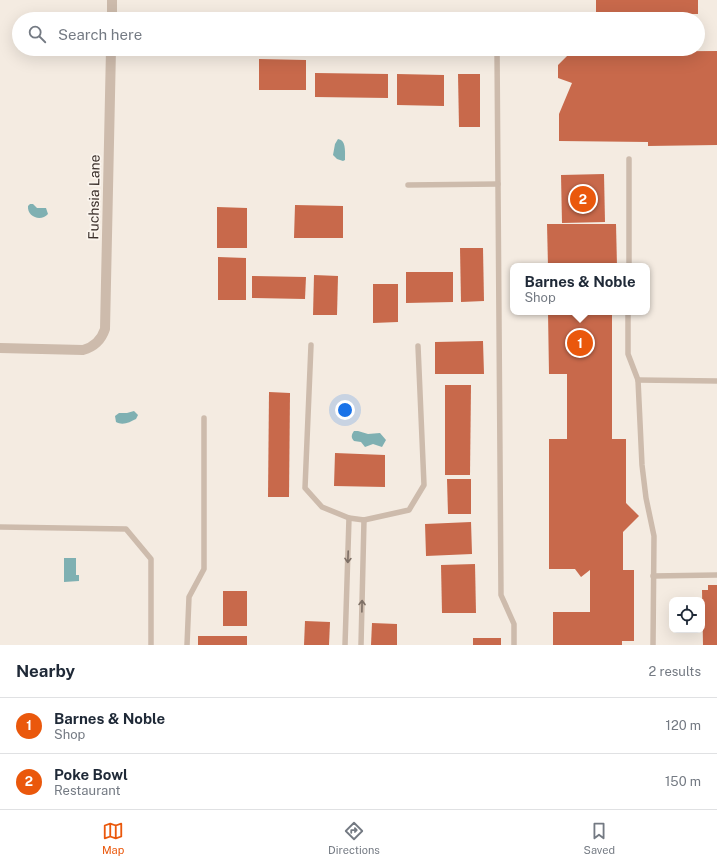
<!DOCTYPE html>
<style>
:root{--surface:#fff;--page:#f6f6f7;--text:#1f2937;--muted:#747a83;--line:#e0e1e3;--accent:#ea580c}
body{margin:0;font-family:"Public Sans",sans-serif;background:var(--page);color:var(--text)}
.controls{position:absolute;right:12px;bottom:12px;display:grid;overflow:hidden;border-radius:8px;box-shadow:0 4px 16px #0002}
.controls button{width:36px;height:36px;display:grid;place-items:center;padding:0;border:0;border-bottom:1px solid var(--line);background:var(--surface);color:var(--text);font:20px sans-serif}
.you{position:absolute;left:345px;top:410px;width:14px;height:14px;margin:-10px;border:3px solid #fff;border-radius:50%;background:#1a73e8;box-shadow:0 0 0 6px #1a73e833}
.badge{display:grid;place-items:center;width:26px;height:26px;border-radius:50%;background:var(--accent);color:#fff;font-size:13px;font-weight:700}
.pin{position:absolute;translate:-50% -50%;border:2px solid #fff;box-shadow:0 1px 4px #0006}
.popup{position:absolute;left:510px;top:263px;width:140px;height:52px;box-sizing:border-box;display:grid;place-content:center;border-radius:8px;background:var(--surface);filter:drop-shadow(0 1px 3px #0005);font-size:13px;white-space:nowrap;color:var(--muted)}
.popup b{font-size:15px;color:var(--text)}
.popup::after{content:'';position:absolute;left:50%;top:100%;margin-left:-8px;border:8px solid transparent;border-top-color:var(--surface)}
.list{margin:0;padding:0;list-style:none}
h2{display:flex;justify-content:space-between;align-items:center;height:52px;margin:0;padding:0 16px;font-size:17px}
h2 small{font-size:13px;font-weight:400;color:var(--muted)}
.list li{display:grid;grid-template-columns:26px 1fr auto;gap:12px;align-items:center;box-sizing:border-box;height:56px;padding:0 16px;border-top:1px solid var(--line)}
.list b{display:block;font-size:15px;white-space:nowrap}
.list p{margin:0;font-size:13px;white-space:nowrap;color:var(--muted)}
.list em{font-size:13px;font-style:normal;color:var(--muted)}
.icon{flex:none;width:22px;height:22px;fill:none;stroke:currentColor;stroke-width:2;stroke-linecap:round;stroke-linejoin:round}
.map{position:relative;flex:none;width:717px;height:645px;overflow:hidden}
.search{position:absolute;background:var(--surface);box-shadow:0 4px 16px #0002;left:12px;right:12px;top:12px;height:44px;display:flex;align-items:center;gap:10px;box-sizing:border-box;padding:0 14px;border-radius:22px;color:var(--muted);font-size:15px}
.sheet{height:164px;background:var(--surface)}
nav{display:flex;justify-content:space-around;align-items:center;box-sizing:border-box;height:56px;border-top:1px solid var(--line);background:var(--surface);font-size:11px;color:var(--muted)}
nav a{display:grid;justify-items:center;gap:2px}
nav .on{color:var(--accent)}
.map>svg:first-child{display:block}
</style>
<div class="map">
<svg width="717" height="645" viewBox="0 0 717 645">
<rect width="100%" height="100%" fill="#f4ebe1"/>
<g fill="#7fb0b2">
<path d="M338,139L341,140C346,143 345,154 345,160L343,161L337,159L333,155L335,144Z"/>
<path d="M30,204H33L37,208H46L48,214C41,222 27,217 28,206Z"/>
<path d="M134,411L138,415L136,419C130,422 123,426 116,422L115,416L119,413H127Z"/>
<path d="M354,431H358L368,434L380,433L386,440L382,447L373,444L365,447L361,442L354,441C351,438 351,435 354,431Z"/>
<polygon points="64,558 76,558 76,575 79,575 79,581 64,582"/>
</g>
<g fill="#c8694b">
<rect x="596" y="0" width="102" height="14"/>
<polygon points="717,51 717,145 648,146 648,142 559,141 559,114 572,83 558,78 558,65 571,52"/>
<polygon points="259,59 306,60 306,90 259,90"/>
<polygon points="315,73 388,74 388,98 315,97"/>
<polygon points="397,74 444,75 444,106 397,105"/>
<polygon points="458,74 480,74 480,127 459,127"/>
<polygon points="604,174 605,222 562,223 561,175"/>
<polygon points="295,205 343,206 343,238 294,238"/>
<polygon points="217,207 247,208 247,248 217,248"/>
<polygon points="547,224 616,224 617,266 548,266"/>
<polygon points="460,248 483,248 484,301 461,302"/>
<polygon points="218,257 246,258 246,300 218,300"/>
<polygon points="406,272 453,272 453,302 406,303"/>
<polygon points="314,275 338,276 337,315 313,315"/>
<polygon points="252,276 306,277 305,299 252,298"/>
<polygon points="373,284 398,284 398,322 373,323"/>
<polygon points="548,312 612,312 612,439 626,439 626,503 639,516 623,532 623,570 634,570 634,641 622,641 622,645 553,645 553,612 590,612 590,570 581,577 575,569 549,569 549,439 567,439 567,374 549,374"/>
<polygon points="483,341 484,374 435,374 435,342"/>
<polygon points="445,385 471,385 470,475 445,475"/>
<polygon points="269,392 290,393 289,497 268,497"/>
<polygon points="335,453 385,455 385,487 334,486"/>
<polygon points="447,479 471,479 471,514 448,514"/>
<polygon points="471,522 472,554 426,556 425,524"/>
<polygon points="475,564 476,613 442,613 441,565"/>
<polygon points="708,585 717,585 717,645 703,645 702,590 708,590"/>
<rect x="223" y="591" width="24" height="35"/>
<polygon points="305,621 330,622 329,645 304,645"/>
<polygon points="372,623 397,624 397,645 371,645"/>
<rect x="198" y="636" width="49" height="9"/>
<rect x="473" y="638" width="28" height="7"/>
</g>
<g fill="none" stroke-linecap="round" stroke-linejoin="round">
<g stroke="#cdbbac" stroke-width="5.5">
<polyline points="497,49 501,595 514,624 514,645"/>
<polyline points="408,185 498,184"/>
<polyline points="629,266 629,159"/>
<polyline points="628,312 628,354 638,380 642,465 646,498 654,536 653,645"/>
<polyline points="311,345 305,488 322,507 349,518 364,520 409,510 424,485 418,346"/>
<polyline points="638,380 717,381"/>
<polyline points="0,527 126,529 151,559 151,645"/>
<polyline points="653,576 717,575"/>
<polyline points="187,645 189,597 204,569 204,418"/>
<polyline points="345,645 349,518"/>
<polyline points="361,645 364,520"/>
</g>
<g stroke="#cdbbac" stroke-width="10">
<polyline points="112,19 112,0"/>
<path d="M0,348L83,350C94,347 101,341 105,329L111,49"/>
</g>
</g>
<defs><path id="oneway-shaft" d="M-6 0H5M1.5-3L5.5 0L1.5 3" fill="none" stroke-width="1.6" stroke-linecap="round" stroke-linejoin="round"/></defs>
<g stroke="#7d6f65">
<use href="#oneway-shaft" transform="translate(348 557) rotate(92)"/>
<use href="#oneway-shaft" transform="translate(362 606) rotate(-89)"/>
</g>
<g text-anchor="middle" stroke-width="3.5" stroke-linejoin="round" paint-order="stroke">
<g font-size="14" fill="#3b302b" stroke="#fbf5ee">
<text transform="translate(94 197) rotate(-89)" y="5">Fuchsia Lane</text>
</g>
</g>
</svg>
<div class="controls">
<button><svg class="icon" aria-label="locate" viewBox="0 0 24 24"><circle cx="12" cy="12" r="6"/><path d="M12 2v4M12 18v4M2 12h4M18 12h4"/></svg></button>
</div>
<div class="you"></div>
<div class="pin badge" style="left:580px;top:343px">1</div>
<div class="popup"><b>Barnes &amp; Noble</b>Shop</div>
<div class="pin badge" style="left:583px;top:199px">2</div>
<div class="search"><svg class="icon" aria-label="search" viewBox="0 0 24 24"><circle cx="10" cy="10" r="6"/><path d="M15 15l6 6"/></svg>Search here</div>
</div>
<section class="sheet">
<h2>Nearby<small>2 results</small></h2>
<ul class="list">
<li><span class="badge">1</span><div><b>Barnes &amp; Noble</b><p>Shop</p></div><em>120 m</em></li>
<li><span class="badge">2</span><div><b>Poke Bowl</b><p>Restaurant</p></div><em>150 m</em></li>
</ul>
</section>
<nav>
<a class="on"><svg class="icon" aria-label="map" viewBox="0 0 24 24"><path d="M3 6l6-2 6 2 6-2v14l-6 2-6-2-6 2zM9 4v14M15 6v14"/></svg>Map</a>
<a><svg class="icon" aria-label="directions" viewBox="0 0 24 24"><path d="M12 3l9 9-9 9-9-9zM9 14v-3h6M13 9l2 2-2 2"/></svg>Directions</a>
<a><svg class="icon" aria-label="saved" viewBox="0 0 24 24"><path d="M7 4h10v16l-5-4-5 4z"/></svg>Saved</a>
</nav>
